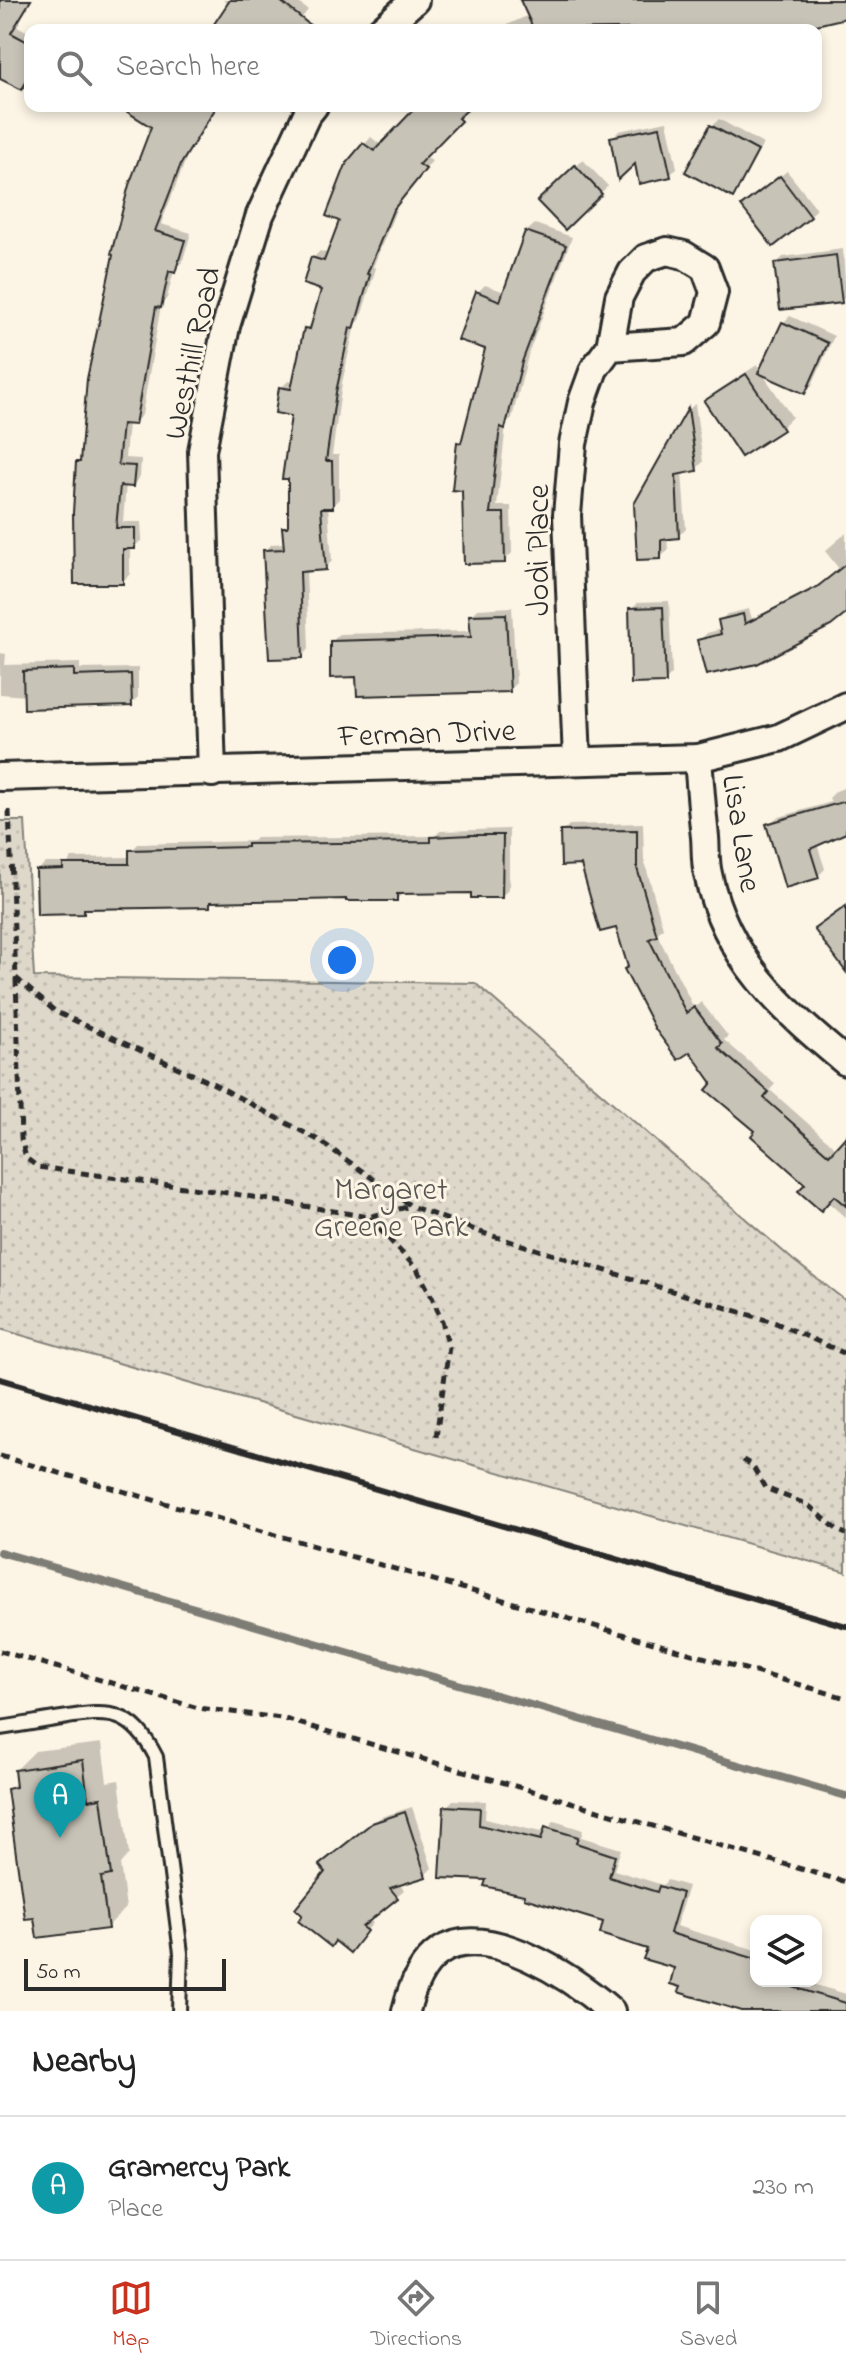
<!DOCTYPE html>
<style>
:root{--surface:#fff;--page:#f6f6f6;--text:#222;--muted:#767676;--line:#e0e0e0;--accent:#c8321e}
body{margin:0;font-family:"Indie Flower",sans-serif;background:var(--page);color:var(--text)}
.controls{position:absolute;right:24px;bottom:24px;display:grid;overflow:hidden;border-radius:16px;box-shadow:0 4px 12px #0003}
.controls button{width:72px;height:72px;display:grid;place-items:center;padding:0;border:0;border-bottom:2px solid var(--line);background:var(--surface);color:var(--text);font:40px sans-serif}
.scale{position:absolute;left:24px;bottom:20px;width:202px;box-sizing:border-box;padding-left:8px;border:4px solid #2b2b2b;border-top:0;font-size:22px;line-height:28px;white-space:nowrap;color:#2b2b2b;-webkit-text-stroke:6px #fcf5e5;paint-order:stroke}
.you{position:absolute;left:342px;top:960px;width:28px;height:28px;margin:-20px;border:6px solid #fff;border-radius:50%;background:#1a73e8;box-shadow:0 0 0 12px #1a73e833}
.badge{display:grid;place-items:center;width:52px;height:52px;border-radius:50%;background:var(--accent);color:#fff;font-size:26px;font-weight:700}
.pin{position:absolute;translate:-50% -66px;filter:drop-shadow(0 2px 4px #0008)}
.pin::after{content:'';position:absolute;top:42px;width:28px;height:24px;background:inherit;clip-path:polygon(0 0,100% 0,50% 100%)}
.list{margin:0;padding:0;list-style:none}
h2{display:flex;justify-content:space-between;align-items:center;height:104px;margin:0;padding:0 32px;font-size:34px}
h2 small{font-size:26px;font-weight:400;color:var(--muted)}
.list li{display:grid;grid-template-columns:52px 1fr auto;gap:24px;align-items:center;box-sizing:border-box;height:144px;padding:0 32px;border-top:2px solid var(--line)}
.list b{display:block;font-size:30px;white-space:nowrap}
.list p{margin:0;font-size:26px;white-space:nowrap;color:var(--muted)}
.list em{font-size:26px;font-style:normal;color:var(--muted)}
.icon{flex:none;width:44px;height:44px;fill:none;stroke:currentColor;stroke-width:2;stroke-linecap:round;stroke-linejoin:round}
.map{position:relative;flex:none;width:846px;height:2011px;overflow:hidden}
.search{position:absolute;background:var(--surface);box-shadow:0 4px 12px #0003;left:24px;right:24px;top:24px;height:88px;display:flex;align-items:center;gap:20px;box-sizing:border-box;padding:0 28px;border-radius:16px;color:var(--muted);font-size:30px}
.sheet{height:248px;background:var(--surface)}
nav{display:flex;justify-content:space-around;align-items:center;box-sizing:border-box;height:112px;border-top:2px solid var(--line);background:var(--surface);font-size:22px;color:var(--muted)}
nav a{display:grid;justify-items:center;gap:4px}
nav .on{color:var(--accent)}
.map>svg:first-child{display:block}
</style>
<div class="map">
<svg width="846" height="2011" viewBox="0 0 846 2011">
<defs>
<pattern id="park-dots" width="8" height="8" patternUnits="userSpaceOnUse" patternTransform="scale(2)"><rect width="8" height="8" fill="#ded8ca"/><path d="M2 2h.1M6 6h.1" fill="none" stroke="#bfbaae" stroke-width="1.8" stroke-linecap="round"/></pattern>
</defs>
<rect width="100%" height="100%" fill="#fcf5e5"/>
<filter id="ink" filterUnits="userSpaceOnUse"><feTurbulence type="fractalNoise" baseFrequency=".0125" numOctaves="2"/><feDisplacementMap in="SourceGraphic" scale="16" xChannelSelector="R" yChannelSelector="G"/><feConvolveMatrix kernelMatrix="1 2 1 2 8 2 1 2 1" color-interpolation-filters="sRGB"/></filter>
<g filter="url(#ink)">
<polygon fill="url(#park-dots)" stroke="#84827a" stroke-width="2" points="0,821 25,821 34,977 475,983 793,1260 846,1301 846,1572 0,1329"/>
<g fill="#0003">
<polygon points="0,0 32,0 17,26 30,33 30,67 0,52"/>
<polygon points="223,0 295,0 308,10 292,30 212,30 229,5"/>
<polygon points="532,0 846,0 846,24 843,16 786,30 784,30 782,23 625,30 496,30 529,15"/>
<polygon points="147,106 218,106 188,154 161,224 191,233 182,263 174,270 167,298 161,305 142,415 134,423 128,422 125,458 141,459 140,477 133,485 126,484 123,522 141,522 142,540 134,547 130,547 130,574 122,582 78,463 82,458 154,126"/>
<polygon points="420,106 469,106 464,110 466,112 424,156 432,161 400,200 373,267 376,268 360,320 355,325 342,383 332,455 339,455 339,499 332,506 328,506 332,561 325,568 306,570 309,649 302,656 265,551 272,544 285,543 284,528 290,522 293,414 281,388 288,381 294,382 306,329 313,322 324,288 313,258 320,251 329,254 342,220 349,163 371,137 382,146"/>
<polygon points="719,119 763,144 739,189 732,195 712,126"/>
<polygon points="667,121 677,168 670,175 636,160 612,138 619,131"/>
<polygon points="583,160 608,186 565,227 540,201"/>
<polygon points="787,171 817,209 810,216 751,199"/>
<polygon points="535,224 572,237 529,352 512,418 506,424 497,506 511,506 512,553 504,561 464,490 459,443 464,438 488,348 477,293 485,285 505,292 526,232"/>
<polygon points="843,249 846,296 841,301 776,264 783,257"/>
<polygon points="790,316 834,336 812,385 805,392 762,373 792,417 781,428 707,402 717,391 757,365 761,371 783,323"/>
<polygon points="695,404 703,462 696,469 682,472 686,529 678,536 667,537 668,550 661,557 636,508 689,409"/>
<polygon points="846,533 846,612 700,640 707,633 722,629 720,621 727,614 749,609 752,619 827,580 840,570 825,551"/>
<polygon points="669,601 672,674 665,681 631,609 638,602"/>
<polygon points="512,607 516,683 509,690 358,675 332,642 339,634 472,631 471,616 478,609"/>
<polygon points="0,653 6,654 5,665 80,663 80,669 138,668 138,697 131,704 0,694"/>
<polygon points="846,787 846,830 817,844 825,869 818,876 769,825 776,818 831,802 829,798 836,791"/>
<polygon points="643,823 644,860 663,928 657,934 694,1008 701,1002 728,1036 724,1040 775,1084 770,1090 837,1149 846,1145 846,1218 807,1184 715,1083 630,966 618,925 583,863 562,832 569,825"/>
<polygon points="509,829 509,889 502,896 473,890 404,892 397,899 348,897 214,900 209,905 88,907 83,912 38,870 45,863 68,863 72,858 131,857 131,851 138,844 253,841 256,838 435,836 440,831"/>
<polygon points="102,1743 107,1782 119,1780 129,1854 120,1864 126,1908 107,1927 9,1789 18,1781 16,1770 35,1751"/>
<polygon points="453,1800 486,1801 485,1819 545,1833 554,1821 583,1830 581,1837 621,1849 614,1870 663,1885 667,1880 688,1886 676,1926 756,1950 756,1981 802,1981 846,1994 846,2011 737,2011 738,2008 606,1921 488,1878 446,1807"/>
<polygon points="412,1807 432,1868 425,1875 399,1884 404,1890 368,1919 373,1923 356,1943 327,1872 329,1858 381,1817"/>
</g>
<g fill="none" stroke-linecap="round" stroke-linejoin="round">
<polyline stroke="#7d7b74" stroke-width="8" points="0,1552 846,1796"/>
</g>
<g fill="#c8c3b7" stroke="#2b2b2b" stroke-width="2">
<polygon points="0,0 31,0 11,33 30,43 30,73 22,90 0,79"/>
<polygon points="230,0 279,0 316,30 210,30"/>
<polygon points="520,0 846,0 846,18 795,30 782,30 780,25 717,30 695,30 695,28 534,30"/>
<polygon points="118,106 217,106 181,164 155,231 185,240 175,273 169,271 161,308 156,307 135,425 122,424 118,465 135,466 133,487 120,486 116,528 135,528 135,549 123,549 123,584 74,584 73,513 76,462 80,462 87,379 113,255 111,254 129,185 151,127"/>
<polygon points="417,106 472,106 458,118 461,121 419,164 426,169 393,210 367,274 370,275 354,329 350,328 336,392 326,461 332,461 333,508 321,508 326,570 300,572 303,658 269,659 263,550 284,549 282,527 287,527 288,525 288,479 282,479 291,416 275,413 279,387 291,389 304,328 310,329 321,290 303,284 311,257 324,261 339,221 326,216 347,162 363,143 374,151"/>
<polygon points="710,125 758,151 733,198 685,172"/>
<polygon points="660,127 671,177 639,184 635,164 618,180 610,137"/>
<polygon points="575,165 602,194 565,230 537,201"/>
<polygon points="780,176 811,217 773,247 741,206"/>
<polygon points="525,231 566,245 522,362 505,429 500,427 490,513 504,513 505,563 464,564 462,491 452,490 457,442 461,443 485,349 458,340 476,291 500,301"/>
<polygon points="836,255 842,303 780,310 774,263"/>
<polygon points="782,322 828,343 805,394 758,373"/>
<polygon points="746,374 783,430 741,457 704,401"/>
<polygon points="688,408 697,471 676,475 679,538 661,540 661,559 637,560 634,504"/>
<polygon points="846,564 846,614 831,626 757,664 706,675 697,640 721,634 718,620 743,614 745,624 817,587"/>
<polygon points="663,607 666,683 631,684 629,608"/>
<polygon points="506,614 510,692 357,696 356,677 330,678 330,641 471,637 469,615"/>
<polygon points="74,669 74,676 131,674 132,706 24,709 23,671"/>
<polygon points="846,801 846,833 810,849 819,878 785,888 766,824"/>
<polygon points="637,830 637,868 657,936 649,939 686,1013 694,1007 722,1044 718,1048 769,1092 764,1098 829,1155 846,1136 846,1206 834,1196 821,1211 798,1191 805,1184 751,1136 755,1131 706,1090 712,1083 690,1052 678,1060 655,1029 624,969 628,967 616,928 600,932 581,865 561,866 560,831"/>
<polygon points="471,835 503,835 502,898 471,898 471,893 397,894 397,901 346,901 346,899 210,902 210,907 84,909 84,914 37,915 36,870 63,869 63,864 129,864 129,850 247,847 247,844 431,842 431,837"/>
<polygon points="846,906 846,972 814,929"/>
<polygon points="83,1760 88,1800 101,1798 111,1875 101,1877 108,1929 37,1938 34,1918 25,1919 7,1789 16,1787 14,1770"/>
<polygon points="444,1806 480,1808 479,1825 541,1840 545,1827 578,1837 576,1843 615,1856 609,1877 657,1892 659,1886 682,1893 670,1933 756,1959 756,1981 773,1981 846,2003 846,2011 741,2011 678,1992 680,1987 670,1984 674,1968 643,1959 647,1949 600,1934 603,1922 524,1898 524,1895 484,1886 486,1880 440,1878"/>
<polygon points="405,1812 426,1877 390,1888 398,1898 362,1927 367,1931 350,1953 335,1941 331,1947 298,1921 302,1915 295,1909 325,1872 319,1865 372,1823"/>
</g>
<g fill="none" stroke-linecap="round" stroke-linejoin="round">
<defs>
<path id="lane" d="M0,1728C21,1725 42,1721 62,1718C110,1710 132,1710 156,1757L181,1953L179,2011"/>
<g id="street">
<polyline points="381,30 415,0"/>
<path d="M698,758C700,784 702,811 705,837C706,849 705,862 708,874C725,958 783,1010 846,1062"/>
<polyline points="577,761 567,515 573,444 582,402 594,369 610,347 619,297 632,272 646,258 667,251 684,255 705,268 714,292 706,323 684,342 610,347"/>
<polyline points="212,773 202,451 226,326 260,215 306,116 314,106"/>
<polyline points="0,777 698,758 779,738 846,706"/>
<path d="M406,2011C411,1990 420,1965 439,1952C487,1919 575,1980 611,2011"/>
</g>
</defs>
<use href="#lane" stroke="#2b2b2b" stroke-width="18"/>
<use href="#street" stroke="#2b2b2b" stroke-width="32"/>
<g stroke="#2b2b2b" stroke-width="5" stroke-dasharray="8 6" stroke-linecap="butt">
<polyline points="9,810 16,978 56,1012 214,1084 320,1141 411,1206 483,1233 776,1323 846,1354"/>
<polyline points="16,979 21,1138 26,1158 38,1167 235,1194 368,1217 411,1206"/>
<polyline points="369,1218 417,1269 432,1297 442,1321 449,1347 436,1437"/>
<polyline points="0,1456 846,1698"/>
<polyline points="743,1460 752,1465 765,1488 808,1505 839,1531 846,1534"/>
<polyline points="0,1651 198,1708 281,1718 846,1882"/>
</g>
<use href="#lane" stroke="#fcf5e5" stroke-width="12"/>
<use href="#street" stroke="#fcf5e5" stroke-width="26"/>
<polyline stroke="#2b2b2b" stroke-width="6" points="0,1379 846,1626"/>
</g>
</g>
<g text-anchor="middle" stroke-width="6" stroke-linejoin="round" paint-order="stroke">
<g font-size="32" fill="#2b2b2b" stroke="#fcf5e5">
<text transform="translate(191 353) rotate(-78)" y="11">Westhill Road</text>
<text transform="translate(537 550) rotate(-90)" y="11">Jodi Place</text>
<text transform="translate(427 732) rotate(-2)" y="11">Ferman Drive</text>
<text transform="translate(743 833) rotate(81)" y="11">Lisa Lane</text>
</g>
<g font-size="32" fill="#585653" stroke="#fcf5e5">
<text x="391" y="1199">Margaret<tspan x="391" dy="37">Greene Park</tspan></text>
</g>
</g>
</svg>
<div class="controls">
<button><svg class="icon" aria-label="layers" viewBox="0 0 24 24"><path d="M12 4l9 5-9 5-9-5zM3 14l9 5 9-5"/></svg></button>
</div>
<div class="scale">50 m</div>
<div class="you"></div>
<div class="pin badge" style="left:60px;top:1838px;background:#0f9aa8">A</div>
<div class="search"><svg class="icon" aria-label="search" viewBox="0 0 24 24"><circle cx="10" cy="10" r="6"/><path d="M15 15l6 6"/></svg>Search here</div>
</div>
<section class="sheet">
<h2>Nearby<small></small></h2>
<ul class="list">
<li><span class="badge" style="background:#0f9aa8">A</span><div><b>Gramercy Park</b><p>Place</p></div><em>230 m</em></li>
</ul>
</section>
<nav>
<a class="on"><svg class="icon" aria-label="map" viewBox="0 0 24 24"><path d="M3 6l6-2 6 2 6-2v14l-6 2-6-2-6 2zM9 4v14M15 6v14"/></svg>Map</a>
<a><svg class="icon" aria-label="directions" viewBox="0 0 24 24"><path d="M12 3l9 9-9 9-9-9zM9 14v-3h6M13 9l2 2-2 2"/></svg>Directions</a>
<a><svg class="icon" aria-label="saved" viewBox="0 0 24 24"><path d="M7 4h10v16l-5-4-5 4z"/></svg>Saved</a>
</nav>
